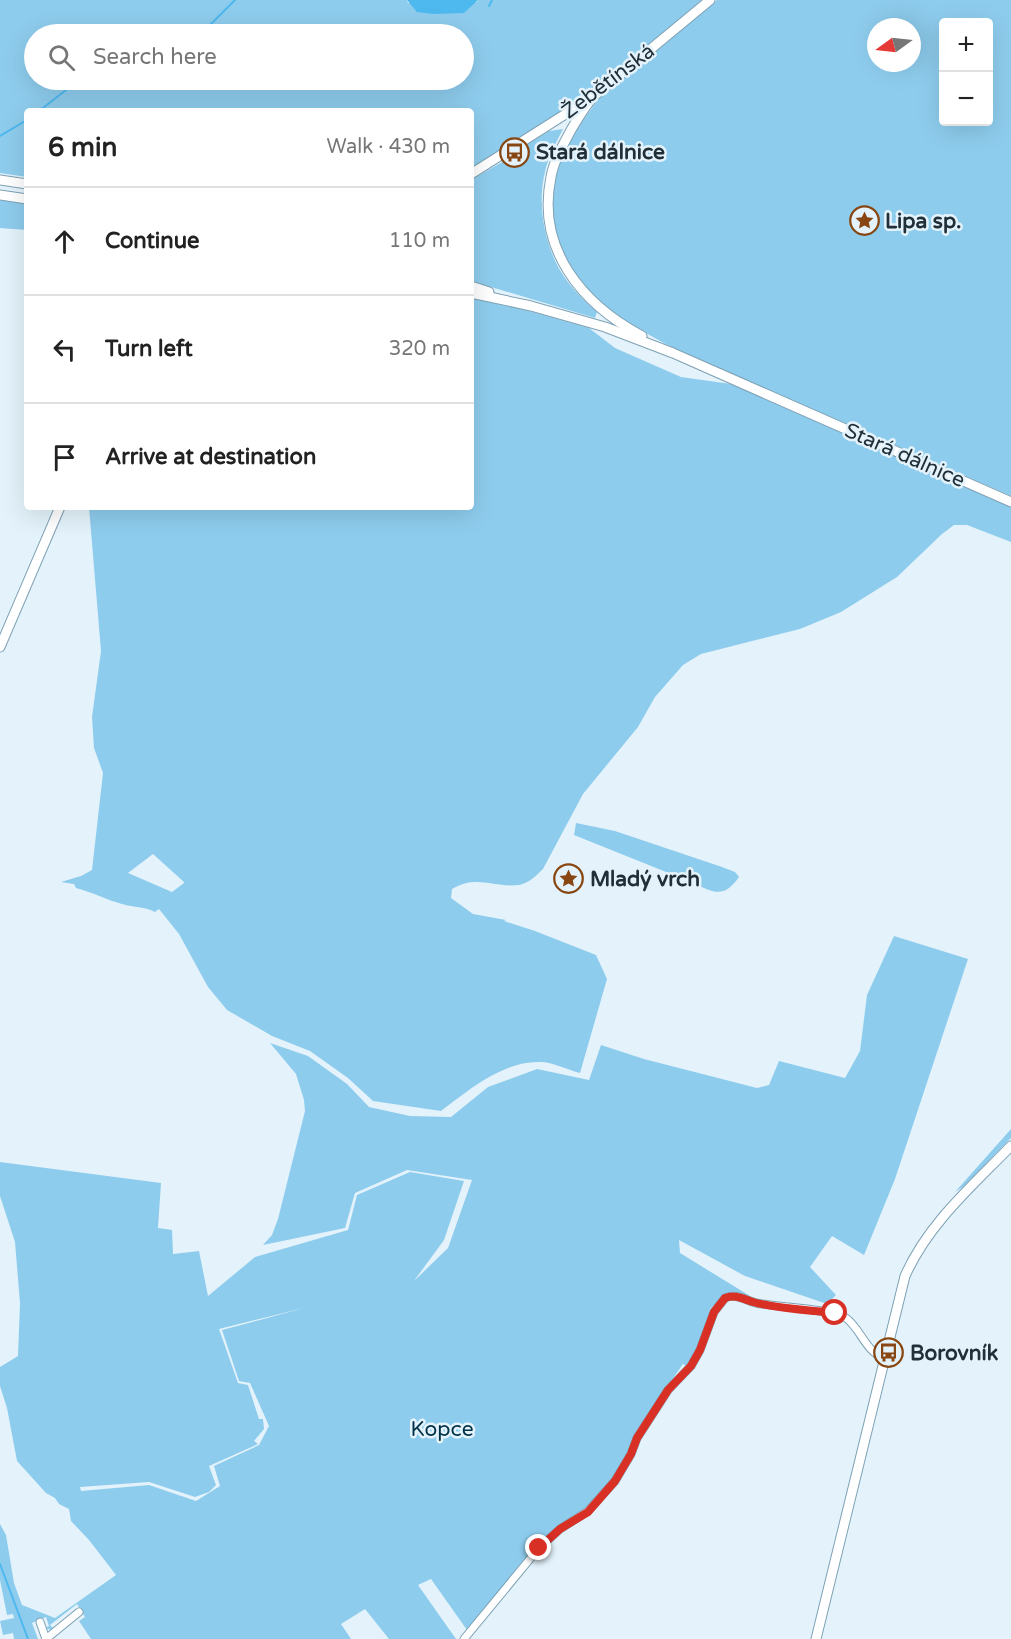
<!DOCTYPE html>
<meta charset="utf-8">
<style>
:root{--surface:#fff;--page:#f2f2f2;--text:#222;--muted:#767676;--line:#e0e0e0}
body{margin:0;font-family:"Varela Round",sans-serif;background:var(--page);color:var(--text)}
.controls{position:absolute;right:18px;top:18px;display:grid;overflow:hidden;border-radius:6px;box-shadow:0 6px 24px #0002}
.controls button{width:54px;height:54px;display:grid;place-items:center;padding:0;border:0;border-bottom:2px solid var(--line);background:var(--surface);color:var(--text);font:30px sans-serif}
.compass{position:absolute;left:867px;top:18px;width:54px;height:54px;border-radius:50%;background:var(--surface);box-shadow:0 6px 24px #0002;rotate:255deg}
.stop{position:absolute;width:18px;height:18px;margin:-14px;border:4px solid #d93025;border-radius:50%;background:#fff}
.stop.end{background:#d93025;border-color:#fff;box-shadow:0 2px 6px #0008}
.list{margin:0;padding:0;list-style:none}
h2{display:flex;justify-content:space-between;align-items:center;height:78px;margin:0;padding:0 24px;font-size:26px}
h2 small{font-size:20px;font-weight:400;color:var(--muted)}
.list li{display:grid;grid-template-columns:39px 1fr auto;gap:18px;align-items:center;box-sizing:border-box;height:108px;padding:0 24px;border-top:2px solid var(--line)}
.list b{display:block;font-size:22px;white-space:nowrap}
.list em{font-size:20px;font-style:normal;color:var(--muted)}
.icon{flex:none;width:33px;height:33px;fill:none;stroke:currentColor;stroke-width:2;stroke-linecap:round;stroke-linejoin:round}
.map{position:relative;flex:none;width:1011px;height:1639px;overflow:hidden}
.search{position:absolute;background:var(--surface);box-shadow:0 6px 24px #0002;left:24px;top:24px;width:450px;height:66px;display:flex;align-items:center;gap:15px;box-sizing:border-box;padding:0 21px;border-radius:33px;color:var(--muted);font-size:22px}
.panel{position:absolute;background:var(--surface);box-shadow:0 6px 24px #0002;left:24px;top:108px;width:450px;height:402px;border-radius:6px}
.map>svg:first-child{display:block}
</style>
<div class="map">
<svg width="1011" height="1639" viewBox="0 0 1011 1639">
<rect width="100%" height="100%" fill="#e4f3fb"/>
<g fill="#8ecced" fill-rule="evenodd">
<path d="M0,0H407L408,3L477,2L478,0H703L610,78L562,112L475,167L471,166V111H27V177L0,173ZM34,34H464V80H34Z"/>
<path d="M717,0H1011V496L675,349C644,332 612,316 588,290C560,262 546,215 556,175C564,147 583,119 601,96ZM944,22H988V122H944ZM876,27H912V63H876Z"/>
<path d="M563,129C556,143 548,157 545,172C536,207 546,254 568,282C576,293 587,303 597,312L595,318L471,281V180L518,153V150L549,131Z"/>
<polygon points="0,200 27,204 27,230 0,228"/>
<path d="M471,298L529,311L589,328L615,348L681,377L731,384L1011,507V542L967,525H954L942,534L897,577L841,612L800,629L701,654L683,665L655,697L638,727L583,794L543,869C537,875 529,883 519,885C495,888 476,874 452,889L451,898L473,914L506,920L504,921L535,931L596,955L607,979L580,1073C568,1070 553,1062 540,1062C503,1061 469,1090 441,1111L373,1101L348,1078L310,1051L272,1036L227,1010L208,987L179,934L159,909L155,912C143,906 135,908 122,904C107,900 92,892 76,888L74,884L61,882L81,876L92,870L103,773L94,748L92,717L101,651L89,507H471ZM153,854L184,882V883L172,892L128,873Z"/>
<path d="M576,823L615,831L722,867L735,872L739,877C725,897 715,894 696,884L574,835Z"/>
<path d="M894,936L968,959L895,1179L864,1255L832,1236L810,1267L836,1295L827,1304L745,1276L679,1240L680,1253L750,1296L725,1294L710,1309L707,1327L687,1366L683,1364L636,1431L630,1449L612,1480L582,1512L556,1528L485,1607L467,1630L431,1579L418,1585L456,1639H389L365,1609L341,1624L351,1639H91L79,1621L85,1617L77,1604L50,1625L53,1628L52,1630L45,1628L49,1626L46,1617L32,1623L38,1639H14L13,1633L3,1635L0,1621L14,1618L13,1614L7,1615L0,1580V1524L6,1535L14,1583L22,1605L55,1618L116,1575L89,1540L71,1521L69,1509L59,1504L55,1498L46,1493L17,1461L7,1408L0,1386V1367L18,1356L20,1303L15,1242L0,1196V1162L161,1183L158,1228L172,1230L173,1254L199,1251L208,1296L255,1257L348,1230L357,1195L410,1172L464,1181L444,1240L414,1281L448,1248L472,1180L407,1170L355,1193L345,1228L263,1245L272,1235L278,1219L305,1111L304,1100L296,1074L270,1043L308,1056L347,1084L369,1107L410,1116L451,1117L488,1087L537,1069L589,1080L601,1045L644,1059L757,1088L769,1085L779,1061L845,1078L860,1051L867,995ZM304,1308L222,1330L239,1381L250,1383L269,1426L259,1445L214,1466L220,1486L196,1501L149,1485L81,1491L80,1487L149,1482L195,1497L209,1492L216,1485L209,1466L258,1444L254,1441L264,1429L263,1419H259L248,1385L238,1383L219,1329Z"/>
<polygon points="1011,1129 1011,1138 964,1186 955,1192"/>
</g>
<polygon fill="#4db9ee" points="407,0 478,0 464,13 433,14 417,12"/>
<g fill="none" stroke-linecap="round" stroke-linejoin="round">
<g stroke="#4db9ee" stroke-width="2">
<polyline points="489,6 492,0"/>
<polyline points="198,34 211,24 235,0"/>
<polyline points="39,111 79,80"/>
<polyline points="0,136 27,120"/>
<polyline points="0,1564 28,1639"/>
</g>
<defs>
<g id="street">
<polyline points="40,1622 46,1639"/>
<polyline points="46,1639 79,1612"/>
<path d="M464,1639L539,1548L560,1529L588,1511L615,1481L631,1454L637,1438L668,1390L691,1366L700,1350L714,1312L725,1298C736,1293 745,1300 756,1303C775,1307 834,1309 846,1318C861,1329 865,1351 884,1358"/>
</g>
<g id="secondary">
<path d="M594,96C585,106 578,118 571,130C563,145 554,160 551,177C536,249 582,304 642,336"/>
<polyline points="471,174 594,96 710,0"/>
<polyline points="0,180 27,184"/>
<polyline points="0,195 27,199"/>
<polyline points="471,286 489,292"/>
<polyline points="471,293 531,306 605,327 673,353 1011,502"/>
<polyline points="0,647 60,507"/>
<path d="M816,1639L905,1276C928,1224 972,1186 1011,1146"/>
</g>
</defs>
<use href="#street" stroke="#7da1b5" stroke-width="9"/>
<use href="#secondary" stroke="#7da1b5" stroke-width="11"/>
<use href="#street" stroke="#fff" stroke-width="7"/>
<use href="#secondary" stroke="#fff" stroke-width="9"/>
</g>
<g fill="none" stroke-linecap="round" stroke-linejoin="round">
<path stroke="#d93025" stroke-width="8" d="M539,1548L560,1529L588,1512L615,1481L631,1454L637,1438L668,1390L691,1366L700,1350L714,1312L725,1298C735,1294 743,1299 753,1302C779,1309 808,1310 835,1313"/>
</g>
<defs>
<symbol id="bus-ring" viewBox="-11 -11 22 22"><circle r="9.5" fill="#e4f3fb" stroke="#874612" stroke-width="1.5"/><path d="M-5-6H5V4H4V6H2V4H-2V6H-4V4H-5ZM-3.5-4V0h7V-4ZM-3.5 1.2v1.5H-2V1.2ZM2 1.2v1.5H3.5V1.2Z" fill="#874612"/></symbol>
<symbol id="sight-ring" viewBox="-11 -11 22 22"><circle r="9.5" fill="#e4f3fb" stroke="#874612" stroke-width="1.5"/><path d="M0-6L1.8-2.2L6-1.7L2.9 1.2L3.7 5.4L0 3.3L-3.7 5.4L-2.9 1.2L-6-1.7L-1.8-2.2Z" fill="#874612"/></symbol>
</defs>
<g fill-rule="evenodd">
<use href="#bus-ring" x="498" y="136" width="33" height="33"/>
<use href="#sight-ring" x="848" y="204" width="33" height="33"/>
<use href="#sight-ring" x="552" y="862" width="33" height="33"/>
<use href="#bus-ring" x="872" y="1336" width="33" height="33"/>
</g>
<g text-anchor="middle" stroke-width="5" stroke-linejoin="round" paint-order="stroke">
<g font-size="21" fill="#213038" stroke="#e4f3fb">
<text transform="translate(608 81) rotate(-37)" y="7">Žebětínská</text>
<text transform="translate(905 455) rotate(24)" y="7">Stará dálnice</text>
</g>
<g font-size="21" font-weight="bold" fill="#213038" stroke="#e4f3fb" text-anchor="start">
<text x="536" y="159">Stará dálnice</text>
<text x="885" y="228">Lipa sp.</text>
<text x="590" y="886">Mladý vrch</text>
<text x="910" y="1360">Borovník</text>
</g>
<g font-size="21" fill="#003247" stroke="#e4f3fb">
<text x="442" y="1436">Kopce</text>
</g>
</g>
</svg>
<div class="controls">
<button>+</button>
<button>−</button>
</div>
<svg class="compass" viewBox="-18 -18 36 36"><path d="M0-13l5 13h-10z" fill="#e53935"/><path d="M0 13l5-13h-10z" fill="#767676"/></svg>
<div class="stop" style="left:835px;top:1313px"></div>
<div class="stop end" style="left:539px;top:1548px"></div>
<div class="search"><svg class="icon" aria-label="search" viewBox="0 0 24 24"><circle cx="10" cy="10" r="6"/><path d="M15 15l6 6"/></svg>Search here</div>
<section class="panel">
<h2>6 min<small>Walk · 430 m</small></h2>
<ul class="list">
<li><svg class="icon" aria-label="ahead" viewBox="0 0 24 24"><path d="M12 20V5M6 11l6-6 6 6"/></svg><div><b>Continue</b></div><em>110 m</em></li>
<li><svg class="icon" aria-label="left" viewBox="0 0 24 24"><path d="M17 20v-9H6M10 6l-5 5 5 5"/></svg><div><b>Turn left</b></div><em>320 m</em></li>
<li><svg class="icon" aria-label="arrive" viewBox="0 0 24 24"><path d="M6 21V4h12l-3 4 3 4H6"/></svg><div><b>Arrive at destination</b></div></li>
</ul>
</section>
</div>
